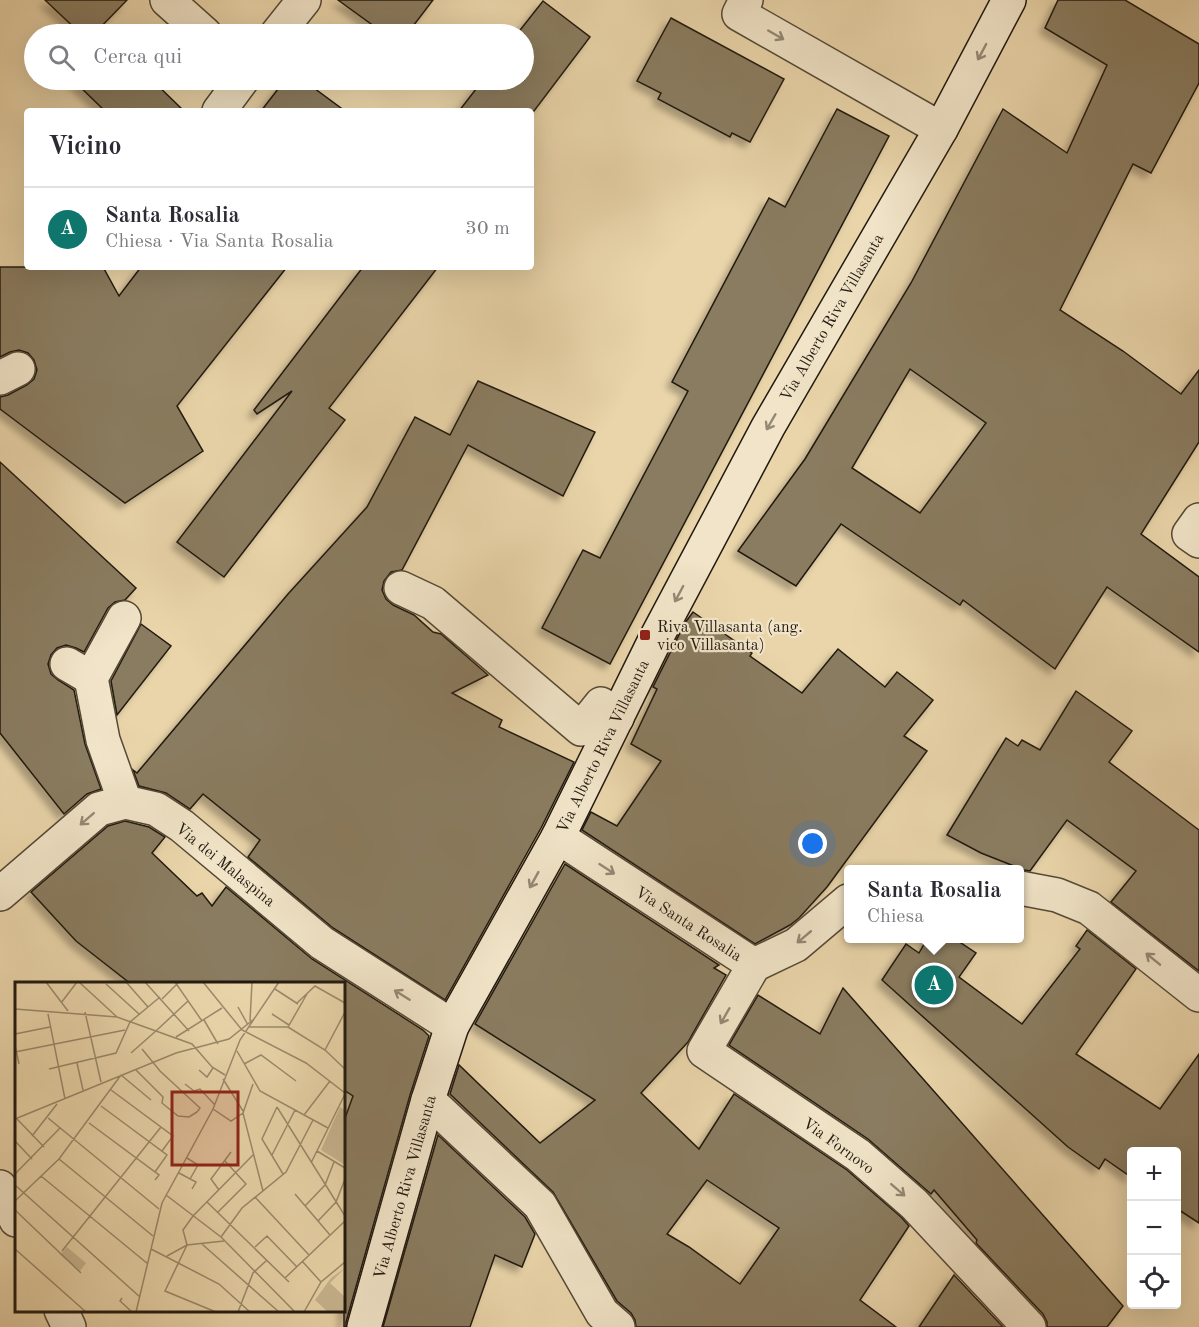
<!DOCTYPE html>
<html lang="it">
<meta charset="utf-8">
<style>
:root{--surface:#fff;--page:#f7f7f7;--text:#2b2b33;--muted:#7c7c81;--line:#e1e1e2;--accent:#0f766e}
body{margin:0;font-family:"Old Standard TT",serif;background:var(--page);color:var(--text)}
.controls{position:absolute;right:18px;bottom:18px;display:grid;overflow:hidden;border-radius:6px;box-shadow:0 6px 24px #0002}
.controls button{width:54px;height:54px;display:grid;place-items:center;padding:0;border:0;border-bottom:2px solid var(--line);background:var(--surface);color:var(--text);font:30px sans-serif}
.you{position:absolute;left:813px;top:844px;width:21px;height:21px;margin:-15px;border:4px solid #fff;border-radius:50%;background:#1a73e8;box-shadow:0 0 0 9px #1a73e833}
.badge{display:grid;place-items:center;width:39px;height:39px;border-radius:50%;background:var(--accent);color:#fff;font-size:20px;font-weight:700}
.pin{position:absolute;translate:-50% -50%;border:3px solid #fff;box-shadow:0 2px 6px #0006}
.popup{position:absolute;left:844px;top:865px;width:180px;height:78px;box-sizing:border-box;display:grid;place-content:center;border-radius:6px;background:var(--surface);filter:drop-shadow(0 2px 4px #0005);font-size:20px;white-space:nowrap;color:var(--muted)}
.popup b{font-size:22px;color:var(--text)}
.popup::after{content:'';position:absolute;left:50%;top:100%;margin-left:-12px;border:12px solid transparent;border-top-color:var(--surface)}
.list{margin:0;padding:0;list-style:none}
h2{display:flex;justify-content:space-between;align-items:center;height:78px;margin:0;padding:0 24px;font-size:26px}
h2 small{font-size:20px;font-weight:400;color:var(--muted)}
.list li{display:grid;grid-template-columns:39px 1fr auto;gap:18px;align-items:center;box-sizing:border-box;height:84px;padding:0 24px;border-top:2px solid var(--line)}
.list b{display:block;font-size:22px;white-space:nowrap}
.list p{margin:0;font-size:20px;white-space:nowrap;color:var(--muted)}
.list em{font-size:20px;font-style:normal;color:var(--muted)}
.icon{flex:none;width:33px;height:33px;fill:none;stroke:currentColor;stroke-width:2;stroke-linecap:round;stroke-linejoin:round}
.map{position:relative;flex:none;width:1199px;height:1327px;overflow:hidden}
.search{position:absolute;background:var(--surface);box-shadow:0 6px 24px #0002;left:24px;top:24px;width:510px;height:66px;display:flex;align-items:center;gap:15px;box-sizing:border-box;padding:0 21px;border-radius:33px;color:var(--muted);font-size:22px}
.panel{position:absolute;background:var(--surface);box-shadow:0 6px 24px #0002;left:24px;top:108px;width:510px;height:162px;border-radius:6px}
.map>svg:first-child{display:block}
</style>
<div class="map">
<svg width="1199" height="1327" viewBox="0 0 1199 1327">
<defs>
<filter id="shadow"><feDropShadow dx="-5.5" dy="5.5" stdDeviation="3" flood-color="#0004"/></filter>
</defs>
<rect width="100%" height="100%" fill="#ead5aa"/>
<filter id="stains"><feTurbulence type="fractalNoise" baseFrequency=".00333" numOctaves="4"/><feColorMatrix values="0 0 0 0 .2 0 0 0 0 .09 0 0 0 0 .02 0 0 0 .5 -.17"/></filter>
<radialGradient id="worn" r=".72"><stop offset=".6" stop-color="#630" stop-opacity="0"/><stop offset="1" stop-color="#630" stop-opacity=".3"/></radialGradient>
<g fill="#8a7b60" stroke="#221a10" stroke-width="1.5" fill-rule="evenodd" filter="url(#shadow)">
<polygon points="45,0 127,0 94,34 81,34"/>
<polygon points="338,0 433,0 407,34 385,34"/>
<path d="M1058,0H1125L1199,44V83L1151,173L1133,164L1060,310L1123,351L1181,394L1199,370V442L1141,534L1199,577V652L1107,587L1055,669L963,600L960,605L841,524L796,586L738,551L805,459L911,283L1003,109L1067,153L1107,65L1045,28ZM910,369L986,423L920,513L852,468Z"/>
<polygon points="543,1 590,37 534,111 459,111 483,80 524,80 524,34 517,34"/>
<polygon points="671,18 784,79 750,142 732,133 730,137 658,99 661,93 637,81"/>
<polygon points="73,80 152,80 184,111 105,111"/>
<polygon points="285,80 303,80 345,111 261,111"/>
<polygon points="837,109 889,136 610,664 542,628 583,550 600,558 688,391 672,382 769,198 785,207"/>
<polygon points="0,267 103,267 119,296 141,267 287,267 177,406 203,451 125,503 0,409 0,397 8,395 27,385 34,379 37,370 34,360 28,353 19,350 10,352 0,357"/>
<polygon points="363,267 438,267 329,408 345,420 224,577 177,542 292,391 257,414 254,410"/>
<polygon points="478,381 595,432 563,496 468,445 402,570 391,572 384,581 382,590 386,599 393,605 414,615 433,632 441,634 488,675 452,693 502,720 499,727 574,762 541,828 445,1000 333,928 248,857 260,840 203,794 190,809 166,793 139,786 133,770 137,773 288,594 367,507 415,417 450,435"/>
<polygon points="0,462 136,588 125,600 115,602 108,608 84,652 76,648 66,645 57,648 51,655 48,664 51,674 58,680 74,690 85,744 101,789 87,794 64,814 0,733"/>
<polygon points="693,612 752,653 750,656 802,693 838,649 885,687 897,672 933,700 904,736 927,751 827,887 799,918 790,925 755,944 582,830 591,812 617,826 661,761 631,744 657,689 653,687 685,623"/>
<polygon points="141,624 171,646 117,715 111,681"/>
<polygon points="1076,691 1132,731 1109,762 1199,830 1199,971 1111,902 1136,871 1067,820 1030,871 1024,870 981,853 947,835 1006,738 1018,746 1022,740 1040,750"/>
<polygon points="125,821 149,827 165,837 152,853 197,896 202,893 212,906 226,887 312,959 423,1030 429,1036 410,1095 346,1322 346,1327 344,1327 344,1121 353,1096 344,1090 344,984 131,984 76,941 31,892 108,826"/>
<path d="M565,864L719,965L714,968L726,975L688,1042L641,1093L699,1149L734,1094L847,1170L901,1217L909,1226L860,1300L896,1327H636L635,1320L631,1313L617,1301L553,1192L450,1094L459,1065L540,1143L595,1100L475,1024ZM707,1180L779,1228L740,1284L689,1247L667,1234Z"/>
<polygon points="1087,930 1136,969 1076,1054 1160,1109 1199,1054 1199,1223 1176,1208 1176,1152 1131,1152 1131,1177 1105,1159 1099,1169 1068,1147 882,980 906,944 919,953 927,939 955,939 976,953 959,977 1022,1024 1080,949 1076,946"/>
<polygon points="843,988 1123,1306 1107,1327 1047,1327 1047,1322 1043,1314 976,1243 977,1240 934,1190 931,1194 868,1139 729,1045 758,995 820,1034"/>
<polygon points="438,1135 525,1217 535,1234 522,1267 495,1255 470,1327 383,1327"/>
<polygon points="954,1275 1003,1327 919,1327"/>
</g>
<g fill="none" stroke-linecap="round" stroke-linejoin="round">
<defs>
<g id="street">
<polyline points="167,0 205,34"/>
<polyline points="746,0 739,14 941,129"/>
<polyline points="277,34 304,0"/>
<polyline points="219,111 242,80"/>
<polyline points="0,378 18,369"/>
<polyline points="1199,520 1189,534 1199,541"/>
<polyline points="401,588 433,603 581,729 601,704 617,718"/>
<polyline points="124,618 91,678 103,740 125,802"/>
<polyline points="67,664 91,678"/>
<polyline points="558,837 754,965"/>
<polyline points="1020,888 1057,895 1089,908 1199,995"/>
<polyline points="0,894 99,809 125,802 156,809 182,826 322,943 452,1026"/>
<polyline points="754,965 704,1051 858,1155 914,1204 1029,1327"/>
<polyline points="754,965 796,945 848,901"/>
<polyline points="428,1100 540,1205 602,1313 618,1327"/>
<polyline points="0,1187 16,1220"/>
<polyline points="61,1310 69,1327"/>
</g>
<polyline id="secondary" points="364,1327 428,1100 452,1026 558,837 654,642 768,427 941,129 1009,0"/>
</defs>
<use href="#street" stroke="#544936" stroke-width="36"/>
<use href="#secondary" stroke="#221a10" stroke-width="36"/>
<use href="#street" stroke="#f1e4c8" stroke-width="33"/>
<use href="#secondary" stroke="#f1e4c8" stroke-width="33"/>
</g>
<defs><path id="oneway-shaft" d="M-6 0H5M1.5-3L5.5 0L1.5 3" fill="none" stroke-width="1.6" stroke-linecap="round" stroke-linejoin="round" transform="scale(1.5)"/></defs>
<g stroke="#948975">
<use href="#oneway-shaft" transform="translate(776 35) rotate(30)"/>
<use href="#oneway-shaft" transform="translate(982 52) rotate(118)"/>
<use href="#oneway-shaft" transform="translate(771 422) rotate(120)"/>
<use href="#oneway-shaft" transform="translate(679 594) rotate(118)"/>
<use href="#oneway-shaft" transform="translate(87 819) rotate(139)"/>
<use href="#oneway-shaft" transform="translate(607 869) rotate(33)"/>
<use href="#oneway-shaft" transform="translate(534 880) rotate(119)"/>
<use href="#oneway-shaft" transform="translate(804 937) rotate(140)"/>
<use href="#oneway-shaft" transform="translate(1153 959) rotate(-141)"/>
<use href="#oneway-shaft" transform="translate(402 995) rotate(-148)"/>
<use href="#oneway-shaft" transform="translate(725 1016) rotate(120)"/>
<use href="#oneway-shaft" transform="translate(898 1190) rotate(41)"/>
</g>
<rect fill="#8f2418" stroke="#f1e4c8" stroke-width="2" x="639" y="629" width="12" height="12" rx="3"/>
<g text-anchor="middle" stroke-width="4.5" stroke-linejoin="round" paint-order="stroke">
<g font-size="16" fill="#221a10" stroke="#f1e4c8">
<text transform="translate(831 317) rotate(-60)" y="6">Via Alberto Riva Villasanta</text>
<text transform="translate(602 746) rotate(-64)" y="6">Via Alberto Riva Villasanta</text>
<text transform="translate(226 864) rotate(39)" y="6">Via dei Malaspina</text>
<text transform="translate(689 923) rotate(33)" y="6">Via Santa Rosalia</text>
<text transform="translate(839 1145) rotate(36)" y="6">Via Fornovo</text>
<text transform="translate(404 1187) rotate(-74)" y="6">Via Alberto Riva Villasanta</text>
</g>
<g font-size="16" fill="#221a10" stroke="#f1e4c8" text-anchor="start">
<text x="657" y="632">Riva Villasanta (ang.<tspan x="657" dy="18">vico Villasanta)</tspan></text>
</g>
</g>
<g transform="translate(15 982)">
<rect width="330" height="330" fill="#ead5aa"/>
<path d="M325,125L330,128V183L306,168ZM52,265L71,281L65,289L45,273ZM330,286L315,301L330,315V330H313L300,318L316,296Z" fill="#c8b590"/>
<path fill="none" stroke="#9a8a6c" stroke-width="1.5" d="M31,0L53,29M64,0L102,35M111,0L133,25M130,0L174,49M160,0L187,39M188,0L227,48L291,81L330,111M91,2L124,32M260,7L283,22M147,17L164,0M46,21L62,0M282,21L300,4L330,21M223,25L233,43M0,27L102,35L177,62L197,85L210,93M70,30L86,100M33,32L50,117M257,32L274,43M189,38L203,62M235,39L237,0M234,45H273M273,45L310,68L330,87M273,45L292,12M142,48L173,19M0,52L35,45M161,55L207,26M0,63L4,82M127,67L145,89L185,126L182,130M310,68L330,30M222,69L245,109L313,146M0,70L110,48M116,71L142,48M62,81L68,108M229,82L246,73L281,99M34,87L101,71L115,40L145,15M121,88L148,115L147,121L163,134L174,135L182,130M184,88L192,95L198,86M106,93L136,118M208,97L228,129M170,102L179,109L185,107L200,123M238,102L228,131L248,209M96,108L158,154L147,169M86,124L152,173L140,190M262,125L330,234M262,125L247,157L268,192M198,127L216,139L228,131M289,133L315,99M33,136L144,227M0,137L161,71L214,57L239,37L264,0M2,137L29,165M74,141L144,193L140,198M17,154L42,122M0,159L17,177M302,169L330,186M257,173L280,128M172,176L183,183L175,197M44,177L138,254M296,181L330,112M164,191L181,200L177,207M0,192L45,146M26,194L133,282M0,203L125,315M204,208L196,197L216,170M280,212L315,253M151,213L206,255L280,330M240,215L294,273M0,219L44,177L106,93M192,220L274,300M290,224L310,203L319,180M0,228L66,291M203,230L231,202L210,179M303,239L321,220L330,197M206,255L227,226L271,190L298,138M187,262L264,330M172,263L168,248L178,234L238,173M172,263L150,309L201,330M240,265L252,254L282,285M0,267L71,330M136,267L204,302L235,330M47,269L146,145M152,274L172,263L209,259M287,279L306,300M270,296L330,239M107,316L105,319L117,330M121,330L147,221L198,127L225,58L239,37M223,330L238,291L252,278M289,330L306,300L330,280"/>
<path fill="#8f2418" fill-opacity="0.15" stroke="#8f2418" stroke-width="3" d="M157,110H223V183H157Z"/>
<rect width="330" height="330" fill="none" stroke="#221a10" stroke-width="3"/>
</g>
<rect width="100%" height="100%" filter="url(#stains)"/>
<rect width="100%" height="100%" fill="url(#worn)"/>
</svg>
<div class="controls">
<button>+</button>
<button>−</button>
<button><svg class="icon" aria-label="locate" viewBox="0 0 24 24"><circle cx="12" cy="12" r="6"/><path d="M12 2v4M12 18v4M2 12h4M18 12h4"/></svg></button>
</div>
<div class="you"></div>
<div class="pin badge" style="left:934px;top:985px">A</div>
<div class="popup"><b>Santa Rosalia</b>Chiesa</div>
<div class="search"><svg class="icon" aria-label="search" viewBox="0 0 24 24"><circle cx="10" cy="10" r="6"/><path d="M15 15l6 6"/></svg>Cerca qui</div>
<section class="panel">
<h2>Vicino<small></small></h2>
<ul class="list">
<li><span class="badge">A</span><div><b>Santa Rosalia</b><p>Chiesa · Via Santa Rosalia</p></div><em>30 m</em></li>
</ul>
</section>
</div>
